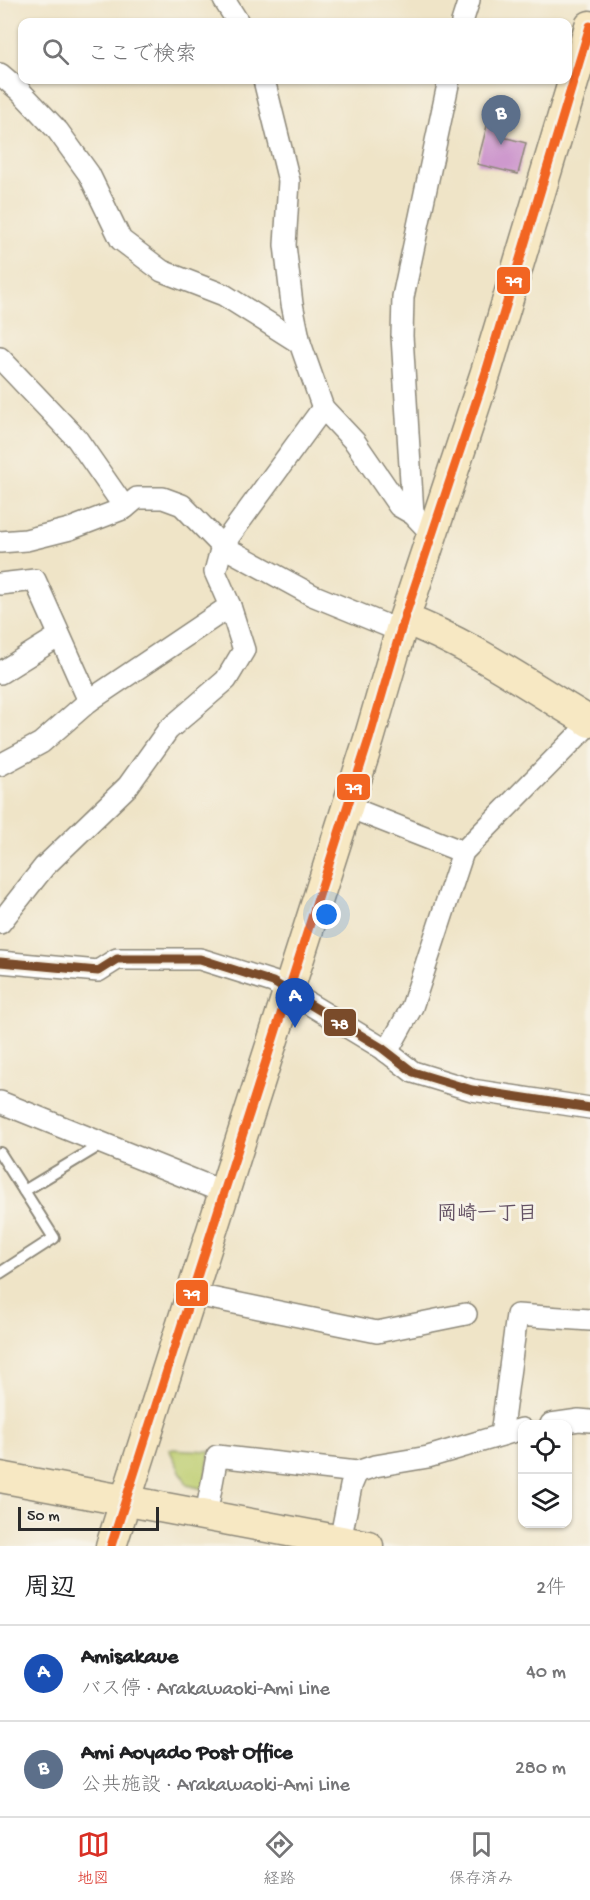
<!DOCTYPE html>
<html lang="ja">
<meta charset="utf-8">
<style>
:root{--surface:#fff;--page:#f6f6f6;--text:#202124;--muted:#757577;--line:#e0e0e0;--accent:#d93025}
body{margin:0;font-family:"Gochi Hand","Klee One",sans-serif;background:var(--page);color:var(--text)}
.controls{position:absolute;right:18px;bottom:18px;display:grid;overflow:hidden;border-radius:12px;box-shadow:0 2px 4px #0004}
.controls button{width:54px;height:54px;display:grid;place-items:center;padding:0;border:0;border-bottom:2px solid var(--line);background:var(--surface);color:var(--text);font:30px sans-serif}
.scale{position:absolute;left:18px;bottom:15px;width:141px;box-sizing:border-box;padding-left:6px;border:3px solid #2b2b2b;border-top:0;font-size:16px;line-height:21px;white-space:nowrap;color:#2b2b2b;-webkit-text-stroke:4px #f7f3e8;paint-order:stroke}
.you{position:absolute;left:327px;top:915px;width:21px;height:21px;margin:-15px;border:4px solid #fff;border-radius:50%;background:#1a73e8;box-shadow:0 0 0 9px #1a73e833}
.badge{display:grid;place-items:center;width:39px;height:39px;border-radius:50%;background:var(--accent);color:#fff;font-size:20px;font-weight:700}
.pin{position:absolute;translate:-50% -50px;filter:drop-shadow(0 2px 3px #0008)}
.pin::after{content:'';position:absolute;top:32px;width:21px;height:18px;background:inherit;clip-path:polygon(0 0,100% 0,50% 100%)}
.list{margin:0;padding:0;list-style:none}
h2{display:flex;justify-content:space-between;align-items:center;height:78px;margin:0;padding:0 24px;font-size:26px}
h2 small{font-size:20px;font-weight:400;color:var(--muted)}
.list li{display:grid;grid-template-columns:39px 1fr auto;gap:18px;align-items:center;box-sizing:border-box;height:96px;padding:0 24px;border-top:2px solid var(--line)}
.list b{display:block;font-size:22px;white-space:nowrap}
.list p{margin:0;font-size:20px;white-space:nowrap;color:var(--muted)}
.list em{font-size:20px;font-style:normal;color:var(--muted)}
.icon{flex:none;width:33px;height:33px;fill:none;stroke:currentColor;stroke-width:2;stroke-linecap:round;stroke-linejoin:round}
.map{position:relative;flex:none;width:590px;height:1546px;overflow:hidden}
.search{position:absolute;background:var(--surface);box-shadow:0 2px 4px #0004;left:18px;right:18px;top:18px;height:66px;display:flex;align-items:center;gap:15px;box-sizing:border-box;padding:0 21px;border-radius:12px;color:var(--muted);font-size:22px}
.sheet{height:270px;background:var(--surface)}
nav{display:flex;justify-content:space-around;align-items:center;box-sizing:border-box;height:84px;border-top:2px solid var(--line);background:var(--surface);font-size:16px;color:var(--muted)}
nav a{display:grid;justify-items:center;gap:3px}
nav .on{color:var(--accent)}
.map>svg:first-child{display:block}
</style>
<div class="map">
<svg width="590" height="1546" viewBox="0 0 590 1546">
<rect width="100%" height="100%" fill="#f7f3e8"/>
<filter id="ink" filterUnits="userSpaceOnUse"><feTurbulence type="fractalNoise" baseFrequency=".0167" numOctaves="2"/><feDisplacementMap in="SourceGraphic" scale="12" xChannelSelector="R" yChannelSelector="G"/><feConvolveMatrix kernelMatrix="1 2 1 2 8 2 1 2 1" color-interpolation-filters="sRGB"/></filter>
<filter id="wash" filterUnits="userSpaceOnUse"><feTurbulence type="fractalNoise" baseFrequency=".008" numOctaves="4" result="noise"/><feDisplacementMap in="SourceGraphic" scale="24" xChannelSelector="R" yChannelSelector="G"/><feGaussianBlur stdDeviation="1.35" result="paint"/><feColorMatrix in="noise" values="0 0 0 0 0 0 0 0 0 0 0 0 0 0 0 0 0 1.4 0 .05"/><feComposite in="paint" operator="in"/></filter>
<g filter="url(#wash)">
<rect width="100%" height="100%" fill="#efe4c7"/>
<polygon fill="#bdcd6f" stroke="#747c4d" stroke-width="1.5" points="169,1449 210,1451 204,1489 187,1485"/>
<g id="blocks">
<polygon fill="#ce99cd" points="492,107 510,111 503,137 526,143 518,174 477,164"/>
</g>
</g>
<g filter="url(#ink)">
<use href="#blocks" fill-opacity="0" stroke="#8d8879" stroke-width="1.5"/>
<g fill="none" stroke-linecap="round" stroke-linejoin="round">
<defs>
<g id="lane">
<polyline points="0,1153 54,1238 0,1273"/>
<polyline points="24,1191 102,1144"/>
</g>
<g id="street">
<polyline points="224,0 238,22"/>
<polyline points="462,22 469,0"/>
<polyline points="0,74 20,91 58,131 89,174 121,240 162,271 224,295 300,343"/>
<polyline points="264,80 289,181 285,245 292,304 300,343 323,408 355,442 399,506 413,514 432,534"/>
<polyline points="0,358 77,439 125,508"/>
<polyline points="413,514 402,336 403,297 449,80"/>
<polyline points="0,542 26,540 70,529 125,508 137,498 163,498 182,505 222,546 312,595 400,631"/>
<polyline points="0,584 35,580 89,701 41,743 0,765"/>
<polyline points="0,673 59,636"/>
<polyline points="89,701 230,606"/>
<polyline points="346,806 463,852"/>
<polyline points="0,923 44,867 128,786 168,730 226,680 244,650 230,606 215,572 222,546 323,408"/>
<polyline points="0,962 98,971 117,959 200,959 273,982 382,1048 413,1072 472,1090 590,1108"/>
<polyline points="387,1052 412,1007 463,852 590,723"/>
<polyline points="0,1102 223,1192"/>
<polyline points="191,1294 377,1332 466,1314"/>
<polyline points="551,1424 579,1420 590,1421"/>
<polyline points="501,1435 517,1315 590,1320"/>
<polyline points="206,1515 217,1456 357,1472"/>
<polyline points="340,1541 351,1486 357,1472 375,1466 428,1457 522,1429"/>
</g>
<g id="secondary">
<path d="M404,619C471,644 529,686 590,722"/>
<polyline points="0,1477 368,1546"/>
<polyline points="111,1546 369,739 404,619 486,372 590,26"/>
</g>
</defs>
<use href="#lane" stroke="#8d8879" stroke-width="14"/>
<use href="#street" stroke="#8d8879" stroke-width="24"/>
<use href="#secondary" stroke="#8d8879" stroke-width="33"/>
<use href="#lane" stroke="#fff" stroke-width="10"/>
<use href="#street" stroke="#fff" stroke-width="21"/>
<use href="#secondary" stroke="#f7e8c3" stroke-width="30"/>
<defs>
<polyline id="bus-1" points="111,1546 369,739 404,619 486,372 590,26"/>
<polyline id="bus-2" points="0,962 98,971 117,959 200,959 273,982 382,1048 413,1072 472,1090 590,1108"/>
</defs>
<use href="#bus-1" stroke="#f7f3e8" stroke-width="14"/>
<use href="#bus-2" stroke="#f7f3e8" stroke-width="14"/>
<use href="#bus-1" stroke="#f26522" stroke-width="9"/>
<use href="#bus-2" stroke="#7a4b2a" stroke-width="9"/>
</g>
</g>
<g text-anchor="middle" stroke-width="6" stroke-linejoin="round" paint-order="stroke">
<g font-size="20" font-weight="bold" fill="#645264" stroke="#f7f3e8">
<text x="487" y="1219">岡崎一丁目</text>
</g>
</g>
<g stroke="#f7f3e8" stroke-width="2">
<rect x="496" y="266" width="35" height="29" rx="6" fill="#f26522"/>
<rect x="336" y="773" width="35" height="28" rx="6" fill="#f26522"/>
<rect x="323" y="1008" width="34" height="29" rx="6" fill="#7a4b2a"/>
<rect x="175" y="1279" width="34" height="28" rx="6" fill="#f26522"/>
</g>
<g font-size="16" text-anchor="middle" font-weight="bold" fill="#fff">
<text x="514" y="286">79</text>
<text x="354" y="793">79</text>
<text x="340" y="1029">78</text>
<text x="192" y="1299">79</text>
</g>
</svg>
<div class="controls">
<button><svg class="icon" aria-label="locate" viewBox="0 0 24 24"><circle cx="12" cy="12" r="6"/><path d="M12 2v4M12 18v4M2 12h4M18 12h4"/></svg></button>
<button><svg class="icon" aria-label="layers" viewBox="0 0 24 24"><path d="M12 4l9 5-9 5-9-5zM3 14l9 5 9-5"/></svg></button>
</div>
<div class="scale">50 m</div>
<div class="you"></div>
<div class="pin badge" style="left:295px;top:1028px;background:#1a4fb4">A</div>
<div class="pin badge" style="left:501px;top:145px;background:#5c6f8a">B</div>
<div class="search"><svg class="icon" aria-label="search" viewBox="0 0 24 24"><circle cx="10" cy="10" r="6"/><path d="M15 15l6 6"/></svg>ここで検索</div>
</div>
<section class="sheet">
<h2>周辺<small>2件</small></h2>
<ul class="list">
<li><span class="badge" style="background:#1a4fb4">A</span><div><b>Amisakaue</b><p>バス停 · Arakawaoki-Ami Line</p></div><em>40 m</em></li>
<li><span class="badge" style="background:#5c6f8a">B</span><div><b>Ami Aoyado Post Office</b><p>公共施設 · Arakawaoki-Ami Line</p></div><em>280 m</em></li>
</ul>
</section>
<nav>
<a class="on"><svg class="icon" aria-label="map" viewBox="0 0 24 24"><path d="M3 6l6-2 6 2 6-2v14l-6 2-6-2-6 2zM9 4v14M15 6v14"/></svg>地図</a>
<a><svg class="icon" aria-label="directions" viewBox="0 0 24 24"><path d="M12 3l9 9-9 9-9-9zM9 14v-3h6M13 9l2 2-2 2"/></svg>経路</a>
<a><svg class="icon" aria-label="saved" viewBox="0 0 24 24"><path d="M7 4h10v16l-5-4-5 4z"/></svg>保存済み</a>
</nav>
